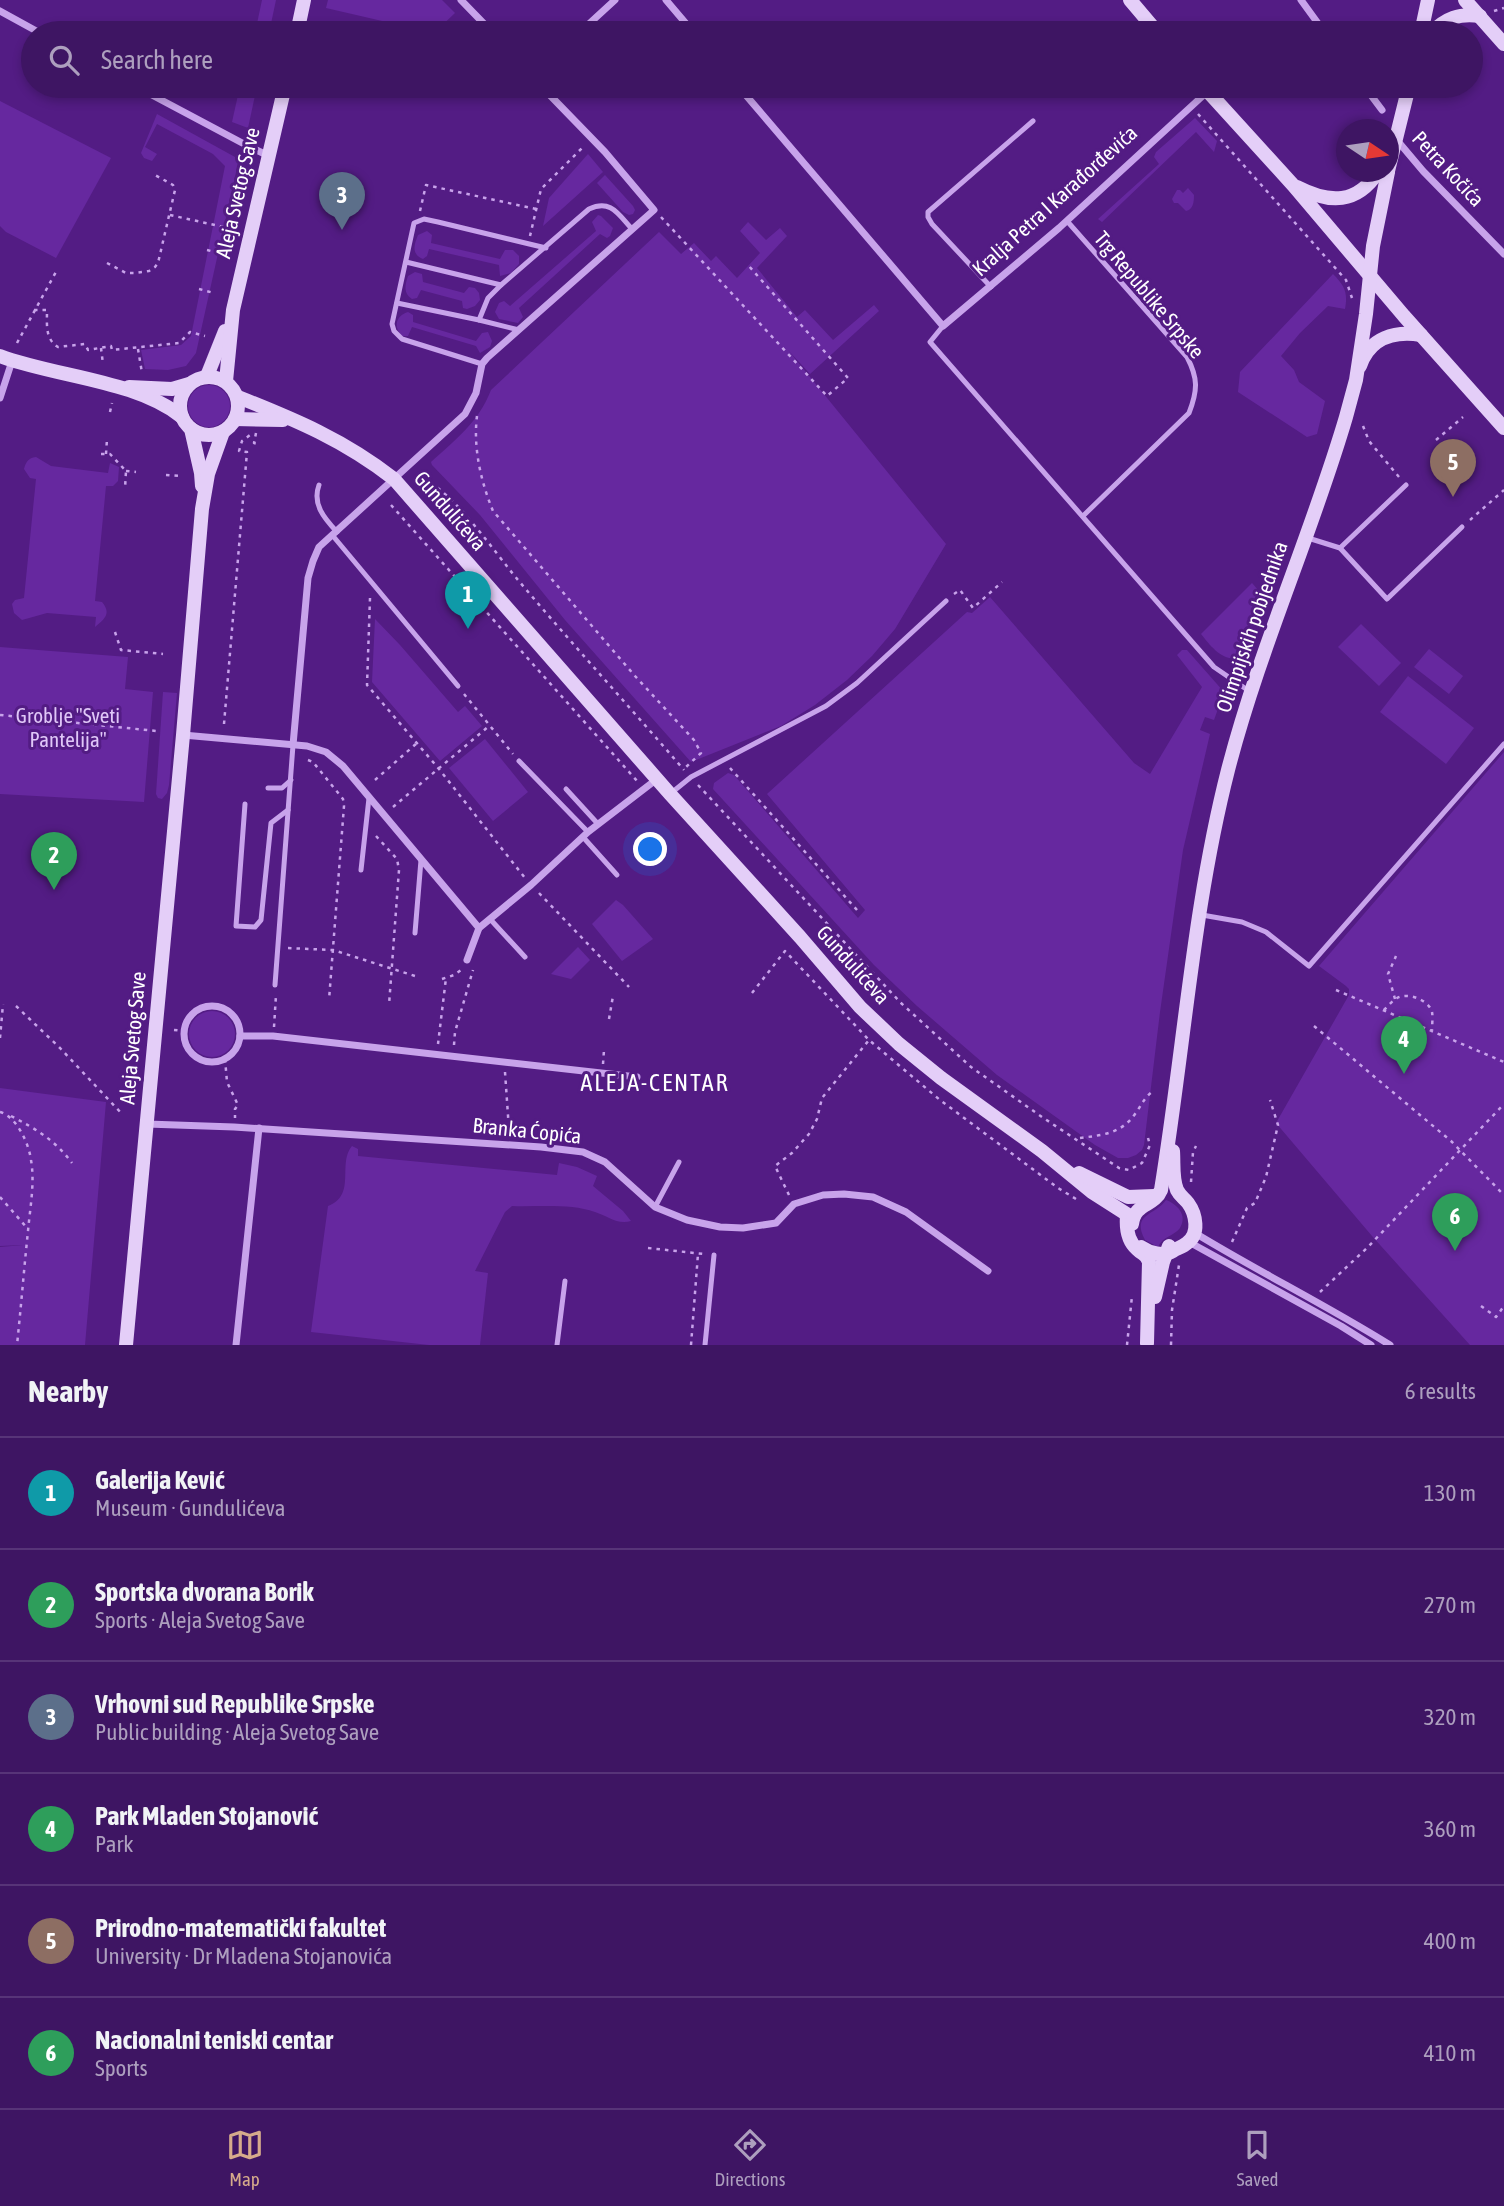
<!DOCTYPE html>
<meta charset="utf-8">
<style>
:root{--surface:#3e1563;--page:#451e69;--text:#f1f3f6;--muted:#ad9fbe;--line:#573478;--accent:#d6ab8b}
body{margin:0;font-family:"Asap Condensed",sans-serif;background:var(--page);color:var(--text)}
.compass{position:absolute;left:1336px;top:119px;width:63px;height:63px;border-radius:50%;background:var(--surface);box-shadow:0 4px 10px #0003;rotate:103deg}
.you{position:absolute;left:651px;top:850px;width:24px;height:24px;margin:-18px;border:5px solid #fff;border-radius:50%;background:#1a73e8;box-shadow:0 0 0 10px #1a73e833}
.badge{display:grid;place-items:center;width:46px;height:46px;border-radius:50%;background:var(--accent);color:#fff;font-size:23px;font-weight:700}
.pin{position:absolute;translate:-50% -58px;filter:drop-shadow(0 2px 4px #0008)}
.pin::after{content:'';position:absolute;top:37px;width:24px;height:21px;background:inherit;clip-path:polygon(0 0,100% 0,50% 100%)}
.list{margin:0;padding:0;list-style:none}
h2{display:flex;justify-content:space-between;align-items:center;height:91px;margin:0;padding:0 28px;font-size:30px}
h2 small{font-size:23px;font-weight:400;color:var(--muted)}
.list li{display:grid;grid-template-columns:46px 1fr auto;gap:21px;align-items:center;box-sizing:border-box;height:112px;padding:0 28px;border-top:2px solid var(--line)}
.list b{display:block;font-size:26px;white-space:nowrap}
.list p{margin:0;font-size:23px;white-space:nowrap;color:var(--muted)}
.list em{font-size:23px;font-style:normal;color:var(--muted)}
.icon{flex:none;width:38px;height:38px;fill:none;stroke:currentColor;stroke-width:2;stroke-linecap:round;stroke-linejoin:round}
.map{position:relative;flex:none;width:1504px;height:1345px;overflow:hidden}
.search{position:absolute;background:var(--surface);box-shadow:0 4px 10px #0003;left:21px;right:21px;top:21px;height:77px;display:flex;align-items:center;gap:18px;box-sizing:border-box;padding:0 24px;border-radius:38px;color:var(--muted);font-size:26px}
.sheet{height:763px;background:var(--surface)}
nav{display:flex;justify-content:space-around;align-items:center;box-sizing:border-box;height:98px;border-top:2px solid var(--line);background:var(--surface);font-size:19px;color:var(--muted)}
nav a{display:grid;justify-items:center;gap:4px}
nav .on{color:var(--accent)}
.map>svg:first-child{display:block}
</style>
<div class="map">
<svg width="1504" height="1345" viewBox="0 0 1504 1345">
<rect width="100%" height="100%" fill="#531c84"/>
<g fill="#66289f">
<polygon points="262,0 276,0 269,33 255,33"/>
<polygon points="328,0 442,0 455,13 434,33 326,8"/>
<polygon points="240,86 257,86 248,128 232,122"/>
<polygon points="0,101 111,158 56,258 6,232 0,226"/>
<polygon points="157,114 235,157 238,163 196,353 186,366 168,370 145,369 141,350 181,345 191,336 225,166 213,154 157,124 145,147 157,154 152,161 144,158 141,153"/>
<polygon points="1195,118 1217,141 1214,152 1196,132 1102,222 1098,219 1159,164 1154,157 1156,152"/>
<polygon points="588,154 603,172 543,226 549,198"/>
<polygon points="605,175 633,206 635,210 633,214 629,215 623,212 597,183"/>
<path d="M1188,188L1194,195C1194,202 1193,210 1186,211L1178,203H1174L1172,199L1177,190H1180L1183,193Z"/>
<polygon points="598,215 601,216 613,228 610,236 607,238 600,234 519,308 523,317 518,323 499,319 495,312 499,303 504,301 510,306 596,231 592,222"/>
<path d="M748,222L766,240L780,228L787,236L757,268L797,317L805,310L833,340L874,305L879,311L810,374L788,350L946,544L895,629L872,656L847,680L815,705L781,726L691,762L565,620L480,515L432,465L431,462C456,439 478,423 491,390L659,232L681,254L694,243L711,261L716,256L737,278L760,253L740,231Z"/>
<path d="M427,231L432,235L431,243L500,259L505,250H513L519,256V264L511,273L500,276L499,265L429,249L427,256L423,259C411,254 414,245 418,235Z"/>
<path d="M415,272L422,274L423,282L464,293L469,287L475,288L479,293L480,300L475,306L467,309L463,308L462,301L421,290L417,298L412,299C403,293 405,285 408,276Z"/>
<path d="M1333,274C1345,286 1348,293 1345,309L1328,306L1300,333L1281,356L1294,370L1299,382L1325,401L1317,434L1307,437L1238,392L1240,372Z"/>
<path d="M408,312L413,315V322L476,341L482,333L488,332L492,341L490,347L480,353L476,346L412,327L408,336H402C393,326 396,316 408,312Z"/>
<circle cx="209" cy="406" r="21"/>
<path d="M36,457L51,466L108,473L110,463L119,467L118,481L113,486H106L95,601L102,602C112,614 104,619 95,627L96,617L47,613L22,620L14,613L12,604L15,600L24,598L36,479L30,478L24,469C26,462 28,458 36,457Z"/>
<path d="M1252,583L1265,598L1245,654C1227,667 1212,648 1201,634Z"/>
<polygon points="990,597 1134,763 1150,774 1202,687 1177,655 1182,650 1187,650 1224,692 1214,720 1205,717 1200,730 1210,734 1183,850 1160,1012 1144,1145 1142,1150 1136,1155 1128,1158 1118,1158 1095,1145 997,1075 917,1006 874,965 713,789 714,783 728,773 734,775 858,918 865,910 767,794 967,612 972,613"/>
<polygon points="375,619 400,645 458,712 465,706 482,726 440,761 372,682"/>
<polygon points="1361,624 1401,663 1379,686 1338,647"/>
<polygon points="0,647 128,657 125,689 153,692 144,802 0,794"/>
<polygon points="1429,649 1463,676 1449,694 1414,667"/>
<polygon points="1408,676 1474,728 1446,764 1380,712"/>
<polygon points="163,692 177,693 169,785 167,793 162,799 158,798 156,794"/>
<polygon points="485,739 528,792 493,821 449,768"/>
<polygon points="1504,752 1504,1345 1470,1345 1372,1236 1276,1123 1349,995 1349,989 1346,986 1319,966"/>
<polygon points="616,900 623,905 653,939 622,961 592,924"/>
<polygon points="578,947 590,960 571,979 551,974"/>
<circle cx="212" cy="1034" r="23"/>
<polygon points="0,1088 106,1102 85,1345 0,1345 0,1247 23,1245 0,1246"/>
<path d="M352,1146L358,1149V1156L557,1175L559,1163L577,1167L597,1176L593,1186L623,1211L631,1221C617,1225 608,1216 595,1212C570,1203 539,1207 512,1206L505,1212L475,1271L488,1273L480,1345H429L311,1332L328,1206C357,1195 337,1164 352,1146Z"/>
<path d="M1166,1200C1177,1204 1188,1215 1180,1228C1174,1236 1163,1236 1158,1247L1145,1240C1131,1213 1155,1216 1166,1200Z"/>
</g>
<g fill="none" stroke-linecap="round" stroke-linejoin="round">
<g stroke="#c8a3eb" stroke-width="2.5" stroke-dasharray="3.5 5" stroke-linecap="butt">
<polyline points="1494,11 1504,8"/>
<polyline points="1198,114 1346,280 1352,298"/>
<polyline points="420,211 426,185 536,209"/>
<polyline points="170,215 228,228"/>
<polyline points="661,217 827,396 848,378 748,265"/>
<polyline points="530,236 541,189 584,146"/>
<polyline points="207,250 223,254"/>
<polyline points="107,263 126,273 134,273 149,271 155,267 158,263 175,190 173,185 155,175"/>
<polyline points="199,289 214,293"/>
<path d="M34,310H47C47,325 45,339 58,347L85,344L88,350L111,346L112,350L179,343L190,332L205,336"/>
<polyline points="17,343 57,270"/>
<polyline points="101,348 103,364"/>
<polyline points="138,349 142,373"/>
<polyline points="110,412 112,403"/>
<path d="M477,416C473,448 481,482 493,511L635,676L694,740L701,753L686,767"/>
<polyline points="1363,426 1369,441 1399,477"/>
<polyline points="256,433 254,443 258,444"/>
<polyline points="1436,440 1463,417"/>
<polyline points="101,454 110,454 126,471 125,489"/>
<polyline points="106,454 107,439"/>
<polyline points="126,471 136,472"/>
<polyline points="166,475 180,476"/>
<path d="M423,479C452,490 496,554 518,580C572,644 629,706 684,770"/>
<polyline points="391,505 638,782"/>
<polyline points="1470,520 1504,490"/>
<polyline points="954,594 960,590 973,608 1002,582"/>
<polyline points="370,598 367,685 439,769 525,878"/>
<polyline points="115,632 121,650 163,654"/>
<polyline points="464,694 513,754"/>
<polyline points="0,715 156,731"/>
<polyline points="224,724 247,452 239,451 242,441 250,435"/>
<polyline points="308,760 313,762 343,799 344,806 329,1000"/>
<polyline points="730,768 857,910"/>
<polyline points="375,780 417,743"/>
<polyline points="698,785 901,1003 971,1067 1042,1117 1119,1168 1129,1170 1142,1163 1150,1145 1148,1138"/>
<polyline points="393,807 489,726"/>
<polyline points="376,836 397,859 399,870 389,1005"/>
<polyline points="539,893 629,987"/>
<polyline points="288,948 333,950 415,976"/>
<polyline points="442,979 454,975 461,970"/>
<polyline points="1336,990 1504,1062"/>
<polyline points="752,993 785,951 869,1040 940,1100 1058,1188 1076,1199"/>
<polyline points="1395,999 1388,974 1396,956"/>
<polyline points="16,1006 60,1048 123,1115"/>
<path d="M1384,1010C1388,1006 1393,1000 1397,998C1408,992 1429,1000 1432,1012C1433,1017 1432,1025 1432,1030"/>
<polyline points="609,1019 613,996"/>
<polyline points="1314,1026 1451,1141 1504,1195"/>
<polyline points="274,1027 276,995"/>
<polyline points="174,1030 184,1031"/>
<polyline points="0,1038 3,1004"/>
<polyline points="438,1044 446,978"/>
<polyline points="454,1045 455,1032 473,970"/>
<polyline points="225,1059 227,1082 238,1105 235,1109 235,1118"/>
<polyline points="603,1064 604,1050"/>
<polyline points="505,1072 509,1130"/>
<path d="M0,1112C17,1117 29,1144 31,1160C35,1183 30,1208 28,1231C24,1269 21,1307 17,1345"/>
<path d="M11,1116C36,1129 55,1140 72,1163"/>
<path d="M1080,1138C1102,1135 1121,1134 1135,1114C1141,1106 1144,1098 1152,1092"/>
<polyline points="1191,1182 1193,1152 1196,1146"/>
<polyline points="789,1195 775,1166 792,1153 809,1134 817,1119 822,1098 869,1040"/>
<polyline points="0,1197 28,1229"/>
<polyline points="1232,1242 1247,1208 1255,1203 1266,1177 1278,1125 1270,1100"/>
<polyline points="648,1248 704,1254"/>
<polyline points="1320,1292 1368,1247 1504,1104"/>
<polyline points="1481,1306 1496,1317 1504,1306"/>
<polyline points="691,1345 698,1254"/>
<polyline points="1127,1345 1132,1296"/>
<polyline points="1171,1345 1172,1310 1179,1265"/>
</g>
<g stroke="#c8a3eb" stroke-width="5">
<path d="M1067,221L1187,357C1198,378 1198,390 1189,413L1083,516"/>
<polyline points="406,262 501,285"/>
<polyline points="991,287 932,224 928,217 928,212 1033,121"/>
<polyline points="397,303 479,320"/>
<polyline points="943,326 930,342 1214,667 1249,691"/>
<path d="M519,330L479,320L488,298L501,285L589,209C611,199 618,214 632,229"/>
<polyline points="482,364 402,339 394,331 392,324 414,223 424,219 438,222 546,248"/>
<path d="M319,485C312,504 324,518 337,532"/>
<polyline points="333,536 458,686"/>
<polyline points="1308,538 1340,548 1387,599 1462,527"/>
<polyline points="1340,548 1406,485"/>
<polyline points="519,761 588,832"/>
<polyline points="268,788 282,788 291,780"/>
<polyline points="566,789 598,824"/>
<polyline points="670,794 691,777 826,706 857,683 946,601"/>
<polyline points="245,804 236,926 255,927 261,920 271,823 288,810"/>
<polyline points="583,837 617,875"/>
<polyline points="361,870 369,798"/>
<polyline points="1202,915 1242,922 1266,932 1309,966 1504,744"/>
<polyline points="490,919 525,957"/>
<polyline points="415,933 421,860"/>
<polyline points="275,985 293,745"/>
<polyline points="655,1207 679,1162"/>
<polyline points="557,1345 565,1281"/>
<polyline points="705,1345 714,1255"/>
</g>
<g stroke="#c8a3eb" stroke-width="7">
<polyline points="461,0 493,33"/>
<polyline points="666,0 694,33"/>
<polyline points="1301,0 1325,33"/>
<polyline points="0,11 40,33"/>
<polyline points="579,33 615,0"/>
<polyline points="135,86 246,145 269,156"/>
<polyline points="738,86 943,326 1059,228 1208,91"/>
<polyline points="1364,86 1382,110"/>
<polyline points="1396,139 1423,171 1504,254"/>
<polyline points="0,398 12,361"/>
<polyline points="183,735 307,746 326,752 343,766 479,928"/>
<polyline points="293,745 308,578 313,561 319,547 465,414 476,393 482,364 487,358 654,210 605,152 541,86"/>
<polyline points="467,960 479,928 531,885 588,832 657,779"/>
<circle cx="212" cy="1034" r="28"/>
<polyline points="240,1036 273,1036 637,1077"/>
<polyline points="147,1124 234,1127 541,1147 583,1152 605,1162 655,1207 687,1220 720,1227 743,1228 776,1223 794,1204 823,1195 844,1194 873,1197 906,1212 988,1271"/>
<path d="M1195,1233C1259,1272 1326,1305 1390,1345"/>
<polyline points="1189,1242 1341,1326 1371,1345"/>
<polyline points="236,1345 259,1128"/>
</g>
<g stroke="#e4cef8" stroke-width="14">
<polyline points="1130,0 1158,33"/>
<polyline points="1465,0 1504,44"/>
<polyline points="297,33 304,0"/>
<polyline points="1421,33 1428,0"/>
<path d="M1431,33C1446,18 1459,13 1480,16"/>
<polyline points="1203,86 1293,185 1404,316 1504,428"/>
<polyline points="1388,171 1409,86"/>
<path d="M1297,187C1330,204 1357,204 1378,172"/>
<path d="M0,356C56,377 136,380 182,417"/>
<path d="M1360,366C1370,337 1395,331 1421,335"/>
<polyline points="207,376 225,331"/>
<circle cx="209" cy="406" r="29"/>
<polyline points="226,381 233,310 285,86"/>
<polyline points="129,387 172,389 189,384"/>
<path d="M238,397C296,420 344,440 394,479L670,794L800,937L860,1007L899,1044L941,1078L1042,1151L1092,1192L1128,1215"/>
<polyline points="235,419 283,420"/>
<polyline points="191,429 201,473 202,486"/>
<polyline points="1079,1173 1128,1197 1154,1196"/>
<path d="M1127,1216C1126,1228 1128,1241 1137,1249C1143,1255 1147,1254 1149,1262L1147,1343"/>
<path d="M1132,1224C1135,1202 1154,1207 1161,1190C1184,1050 1193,907 1228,770C1259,650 1311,536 1346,417L1356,380L1366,314L1373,246L1388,172"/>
<path d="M1141,1247C1150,1253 1163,1257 1173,1251C1177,1248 1183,1247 1187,1243C1200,1234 1196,1214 1188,1203C1184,1198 1180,1196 1177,1190C1172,1178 1174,1164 1173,1151"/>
<polyline points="1155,1297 1163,1262 1169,1246"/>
<polyline points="126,1345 183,735 202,509 208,474 223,432"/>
</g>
</g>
<g text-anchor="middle" stroke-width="6" stroke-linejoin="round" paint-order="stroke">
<g font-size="21" fill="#fff" stroke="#531c84">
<text transform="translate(1448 169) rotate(47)" y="7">Petra Kočića</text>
<text transform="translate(238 193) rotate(-77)" y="7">Aleja Svetog Save</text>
<text transform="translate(1055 201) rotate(-42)" y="7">Kralja Petra I Karađorđevića</text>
<text transform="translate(1149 295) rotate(50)" y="7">Trg Republike Srpske</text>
<text transform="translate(450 511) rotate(49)" y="7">Gundulićeva</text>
<text transform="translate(1252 627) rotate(-71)" y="7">Olimpijskih pobjednika</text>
<text transform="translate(853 965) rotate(48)" y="7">Gundulićeva</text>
<text transform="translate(133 1038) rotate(-85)" y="7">Aleja Svetog Save</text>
<text transform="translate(527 1131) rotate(6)" y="7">Branka Ćopića</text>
</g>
<g font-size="21" fill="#e0c7f8" stroke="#531c84">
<text x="68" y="723">Groblje "Sveti<tspan x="68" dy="24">Pantelija"</tspan></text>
</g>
<g font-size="24" letter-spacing="2" fill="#fff" stroke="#531c84">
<text x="655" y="1091">ALEJA-CENTAR</text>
</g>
</g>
</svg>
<svg class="compass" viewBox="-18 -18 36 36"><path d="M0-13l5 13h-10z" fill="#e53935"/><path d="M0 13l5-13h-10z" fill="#ad9fbe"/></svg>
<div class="you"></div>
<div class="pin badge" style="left:468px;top:629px;background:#0f9aa8">1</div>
<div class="pin badge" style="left:54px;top:890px;background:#2e9e5b">2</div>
<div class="pin badge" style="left:342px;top:230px;background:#5c6f8a">3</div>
<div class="pin badge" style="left:1404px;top:1074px;background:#2e9e5b">4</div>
<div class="pin badge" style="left:1453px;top:497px;background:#8d6e63">5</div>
<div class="pin badge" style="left:1455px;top:1251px;background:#2e9e5b">6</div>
<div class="search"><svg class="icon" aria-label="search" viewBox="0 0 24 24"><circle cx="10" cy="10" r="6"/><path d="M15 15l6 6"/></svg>Search here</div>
</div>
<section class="sheet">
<h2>Nearby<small>6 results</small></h2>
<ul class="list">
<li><span class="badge" style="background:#0f9aa8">1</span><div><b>Galerija Kević</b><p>Museum · Gundulićeva</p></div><em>130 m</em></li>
<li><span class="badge" style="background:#2e9e5b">2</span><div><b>Sportska dvorana Borik</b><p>Sports · Aleja Svetog Save</p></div><em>270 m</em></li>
<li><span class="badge" style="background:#5c6f8a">3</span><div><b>Vrhovni sud Republike Srpske</b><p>Public building · Aleja Svetog Save</p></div><em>320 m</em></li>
<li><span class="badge" style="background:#2e9e5b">4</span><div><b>Park Mladen Stojanović</b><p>Park</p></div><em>360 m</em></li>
<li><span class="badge" style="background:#8d6e63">5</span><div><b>Prirodno-matematički fakultet</b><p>University · Dr Mladena Stojanovića</p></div><em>400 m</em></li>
<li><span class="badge" style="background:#2e9e5b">6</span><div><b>Nacionalni teniski centar</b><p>Sports</p></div><em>410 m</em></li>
</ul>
</section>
<nav>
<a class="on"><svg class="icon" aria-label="map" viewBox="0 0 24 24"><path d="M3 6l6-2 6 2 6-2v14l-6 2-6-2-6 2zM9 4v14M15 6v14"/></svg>Map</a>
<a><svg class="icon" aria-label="directions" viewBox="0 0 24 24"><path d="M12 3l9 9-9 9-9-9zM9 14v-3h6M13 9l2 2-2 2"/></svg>Directions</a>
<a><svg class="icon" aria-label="saved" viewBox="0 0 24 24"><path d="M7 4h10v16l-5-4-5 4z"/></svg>Saved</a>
</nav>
